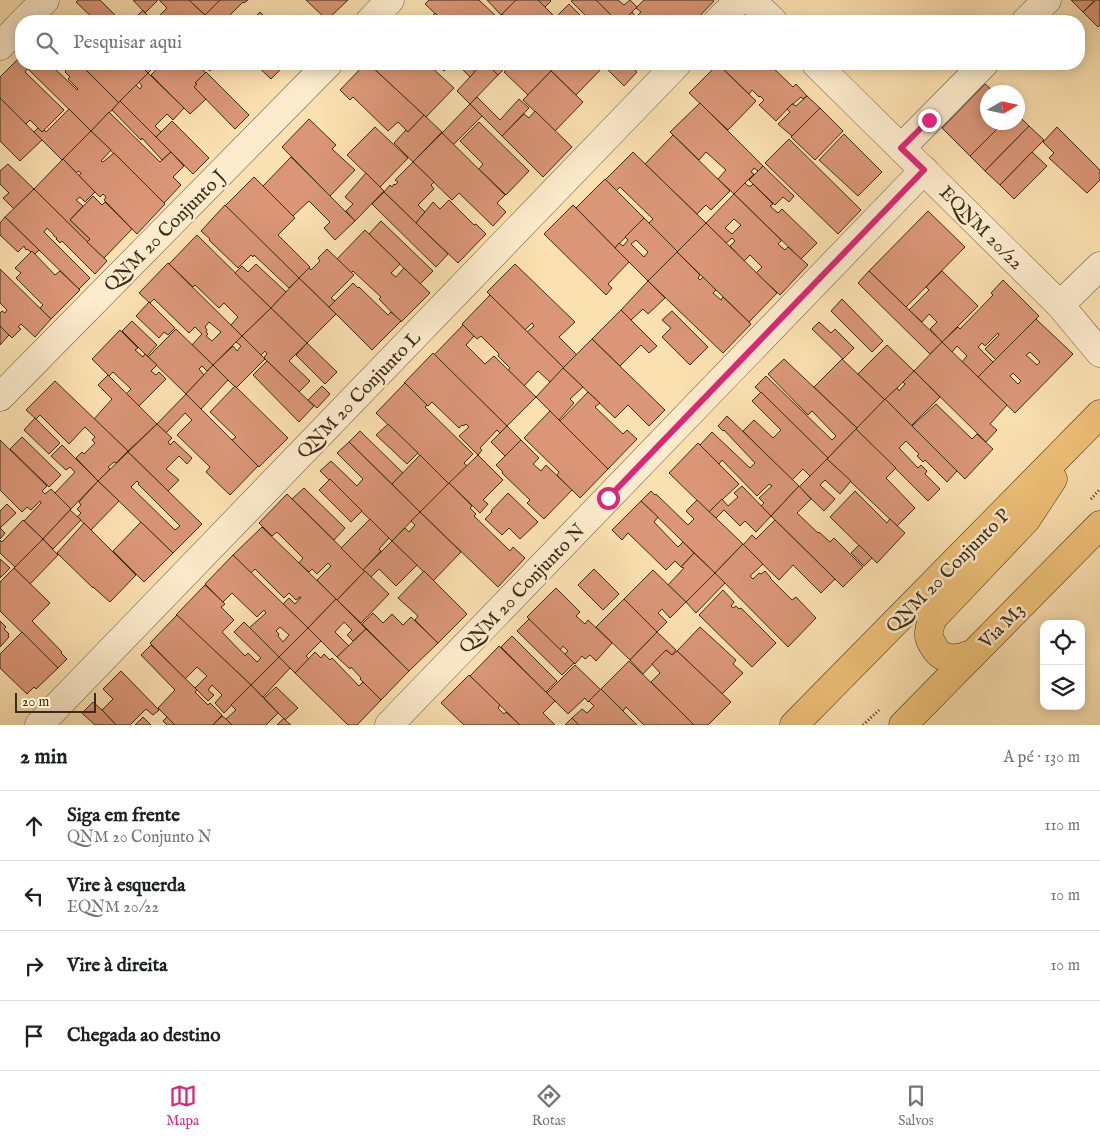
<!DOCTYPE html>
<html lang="pt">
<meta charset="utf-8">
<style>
:root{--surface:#fff;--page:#f2f2f2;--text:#202124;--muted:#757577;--line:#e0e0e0;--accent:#db2777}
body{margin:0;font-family:"IM FELL English",serif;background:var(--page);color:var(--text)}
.controls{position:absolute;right:15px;bottom:15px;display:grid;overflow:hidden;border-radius:10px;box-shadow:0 2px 12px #0003}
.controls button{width:45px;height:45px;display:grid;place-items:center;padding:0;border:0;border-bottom:1px solid var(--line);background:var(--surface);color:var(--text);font:25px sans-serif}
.compass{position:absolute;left:980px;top:85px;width:45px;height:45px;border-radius:50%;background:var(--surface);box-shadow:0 2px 12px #0003;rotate:81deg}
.scale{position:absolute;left:15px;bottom:12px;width:81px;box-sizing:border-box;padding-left:5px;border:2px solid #3b2b18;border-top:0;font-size:14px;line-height:18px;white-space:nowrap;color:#3b2b18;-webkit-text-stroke:4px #fcebcc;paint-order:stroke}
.stop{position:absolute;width:15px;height:15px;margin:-11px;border:4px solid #db2777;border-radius:50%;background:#fff}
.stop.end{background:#db2777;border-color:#fff;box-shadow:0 1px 5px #0008}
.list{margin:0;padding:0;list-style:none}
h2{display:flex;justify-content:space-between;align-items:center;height:65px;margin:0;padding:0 20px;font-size:21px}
h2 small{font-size:16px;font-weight:400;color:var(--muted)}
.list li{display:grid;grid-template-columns:32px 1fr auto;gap:15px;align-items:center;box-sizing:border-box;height:70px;padding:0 20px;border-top:1px solid var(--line)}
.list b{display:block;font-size:19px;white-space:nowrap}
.list p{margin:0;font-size:16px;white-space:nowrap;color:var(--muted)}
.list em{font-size:16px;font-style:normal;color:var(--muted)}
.icon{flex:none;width:28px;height:28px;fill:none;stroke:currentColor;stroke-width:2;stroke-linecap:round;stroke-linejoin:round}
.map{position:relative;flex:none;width:1100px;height:725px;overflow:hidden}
.search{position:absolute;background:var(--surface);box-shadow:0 2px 12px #0003;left:15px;right:15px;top:15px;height:55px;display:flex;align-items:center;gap:12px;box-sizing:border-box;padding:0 18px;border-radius:20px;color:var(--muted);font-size:19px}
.sheet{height:345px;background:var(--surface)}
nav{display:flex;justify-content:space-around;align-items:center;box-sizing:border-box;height:70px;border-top:1px solid var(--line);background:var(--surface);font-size:14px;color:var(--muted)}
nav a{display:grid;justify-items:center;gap:2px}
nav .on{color:var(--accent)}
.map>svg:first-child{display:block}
</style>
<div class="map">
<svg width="1100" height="725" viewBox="0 0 1100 725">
<rect width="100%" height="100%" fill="#fbe0b0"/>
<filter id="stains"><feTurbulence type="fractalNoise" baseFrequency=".004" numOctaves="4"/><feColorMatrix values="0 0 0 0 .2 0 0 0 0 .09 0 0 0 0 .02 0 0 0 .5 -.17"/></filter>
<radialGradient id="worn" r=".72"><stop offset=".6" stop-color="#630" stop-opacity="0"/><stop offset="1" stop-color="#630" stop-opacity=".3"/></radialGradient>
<g fill="#da9677" stroke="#3b2b18" fill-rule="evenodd">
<polygon points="78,0 100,0 121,21 96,21 76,2"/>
<polygon points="133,0 158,0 145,13"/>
<polygon points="159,0 189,0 205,15 199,21 154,21 167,8"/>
<polygon points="189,0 220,0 205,15"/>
<polygon points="220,0 248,0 244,3 243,2 224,21 212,21 205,15"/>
<polygon points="306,0 348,0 327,20"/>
<polygon points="429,0 479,0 501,21 451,21 446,16 442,20 425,4"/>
<polygon points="487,0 516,0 501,15"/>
<polygon points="516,0 538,0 556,18 552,21 509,21 502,14"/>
<polygon points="538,0 550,0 551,1 545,7"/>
<polygon points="573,0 596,0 617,21 591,21 571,1"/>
<polygon points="596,0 618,0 624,5 630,0 637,7 623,21 617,21"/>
<polygon points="644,0 713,0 714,1 695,21 623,21 632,12 636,17 641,12 636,8"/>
<polygon points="1071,0 1093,0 1094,1 1083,12"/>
<polygon points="1096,0 1100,0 1100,25 1098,27 1083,12"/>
<polygon points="569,4 586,21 559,21 555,18"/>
<polygon points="143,10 145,13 154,21 132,21"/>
<polygon points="260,12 269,21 251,21"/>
<polygon points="435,13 443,21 427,21"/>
<polygon points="18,59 21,62 21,64 23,64 28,68 25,72 64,110 42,132 30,120 26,124 0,98 0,77"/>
<polygon points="23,64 50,64 77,90 78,89 68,79 70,77 65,72 66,71 60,64 80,64 119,103 91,131"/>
<polygon points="80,64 139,64 148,73 119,103"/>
<polygon points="139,64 157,64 148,73"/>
<polygon points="162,64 196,64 206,73 195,83 197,84 194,87 206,99 190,114 151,75"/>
<polygon points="201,64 216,64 210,71"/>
<polygon points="255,64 286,64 271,79"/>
<polygon points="365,64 369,64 424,115 408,132 398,122 388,131 353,97 350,100 340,90"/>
<polygon points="369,64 428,64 454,88 426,117"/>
<polygon points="436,64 451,64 444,71"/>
<polygon points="457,64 467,64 475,72 470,77"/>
<polygon points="482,64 487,64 498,75 470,104 457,91"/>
<polygon points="489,64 509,64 498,75 488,65"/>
<polygon points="513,64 544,64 551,71 528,95 504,72"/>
<polygon points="544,64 602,64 604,66 576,95"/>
<polygon points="602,64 629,64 637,72 624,86"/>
<polygon points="718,64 756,101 728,130 689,93"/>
<polygon points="718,64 769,64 793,87 796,84 807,96 803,99 801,97 793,104 792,104 776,121 759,105 764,100 760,96 759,97 752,90 749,94"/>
<polygon points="551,71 583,102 555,131 523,100"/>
<polygon points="206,72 249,115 235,129 194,87 197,84 195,83"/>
<polygon points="148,73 184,108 173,120 167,114 155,126 161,132 156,137 120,101 136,85 140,89 142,86 139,82"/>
<polygon points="985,84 994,92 988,92 988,122 1004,122 970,156 942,128"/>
<polygon points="807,96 820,108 792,136 778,124 790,112 787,109 792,104 796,106"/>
<polygon points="477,97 500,120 519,99 529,108 502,136 470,104"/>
<polygon points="0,98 42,140 20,161 0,141"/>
<polygon points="120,101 171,152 162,160 142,138 141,140 112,110"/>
<polygon points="700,103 763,166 758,171 754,168 751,172 754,174 734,194 718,179 726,170 706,152 699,160 670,132"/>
<polygon points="470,104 482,116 453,145 442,133"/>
<polygon points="820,108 843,131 815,160 791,137"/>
<polygon points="69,109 91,131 62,160 34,132 38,128 42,132 44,130 46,132"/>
<polygon points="535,111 572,147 543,177 502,136 524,114 529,118"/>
<polygon points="109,112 160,162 171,152 184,166 173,177 181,185 164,203 91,131"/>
<polygon points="424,115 442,132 413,162 394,143 406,130 408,132"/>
<polygon points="1018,115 1029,126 985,171 970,156 1004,122 1018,122"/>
<polygon points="309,119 336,145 332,149 355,170 330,196 282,147"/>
<polygon points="172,121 209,158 193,174 156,137"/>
<polygon points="479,122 529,171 506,195 479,169 483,164 460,141"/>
<polygon points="1029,126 1044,140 1000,185 985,171"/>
<polygon points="375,127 408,158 380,187 347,155"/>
<polygon points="1057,127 1100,170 1100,180 1087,193 1049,158 1054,153 1043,142"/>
<polygon points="91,131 111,150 101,161 103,162 114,153 165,204 137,234 104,200 106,197 103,194 100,197 79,176 81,173 78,171 76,173 63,159"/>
<polygon points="442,133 505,195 497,203 506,212 493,226 459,193 452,200 413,162"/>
<polygon points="844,134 882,172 858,196 819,160"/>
<polygon points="673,135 730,191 711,210 706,205 697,214 645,164"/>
<polygon points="789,139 861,210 838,234 765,163"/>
<polygon points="633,152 706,223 678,252 649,223 653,219 620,187 616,191 605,180"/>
<polygon points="1032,152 1047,166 1014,199 1000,185"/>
<polygon points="291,157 355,221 335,240 324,228 330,222 309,201 293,216 263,186"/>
<polygon points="63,159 95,192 85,202 80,197 76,200 83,206 70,220 90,239 87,242 34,189"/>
<polygon points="413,162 434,182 431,185 434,189 418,205 425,212 416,223 384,192 390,185 392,187 394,184 395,185 398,182 395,180"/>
<polygon points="8,164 34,189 14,209 3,198 9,193 0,184 0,171"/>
<polygon points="763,166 794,196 789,202 783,197 775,205 749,180"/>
<polygon points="366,173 384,191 355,221 346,211 353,204 345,197"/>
<polygon points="254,177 295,218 278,235 310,267 299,278 225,206"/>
<polygon points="605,179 644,218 615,248 576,208"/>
<polygon points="745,183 748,186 751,186 753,184 773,204 770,206 778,213 782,209 817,243 801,259 734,194"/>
<polygon points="34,189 107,261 95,274 62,241 60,243 56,239 57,238 54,236 53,234 47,228 44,232 90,278 79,289 5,217"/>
<polygon points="384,192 448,254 436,267 372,204"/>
<path d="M734,194L781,240V241L778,244L785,250L788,247L808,265L780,295L756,273L762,267L750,255L744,261L730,246L735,241L732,238L726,243L706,223ZM734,219L741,225L732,234L725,228Z"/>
<polygon points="93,196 102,205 105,202 132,229 104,258 87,242 90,239 70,220"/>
<polygon points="449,200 474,225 476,224 486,234 458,263 416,223 433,202 440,209"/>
<polygon points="225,205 299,278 289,288 254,255 253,257 251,255 238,268 209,240 210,239 201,231"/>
<polygon points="573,205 629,262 608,284 612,288 606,295 544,234"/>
<polygon points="928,211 965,247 906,307 869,271"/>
<polygon points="5,217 39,250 35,254 32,251 31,252 27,249 26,250 24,246 18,252 0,235 0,223"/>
<path d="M644,218L678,252L648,281L615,248L619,243L623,246L628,240L625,237ZM636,240L648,252L644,257L631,244Z"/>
<polygon points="381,221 433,271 420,284 369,234"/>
<polygon points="706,223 777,293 749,322 677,252"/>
<polygon points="365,230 400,264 391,273 396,277 404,268 430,293 401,322 379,299 381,297 353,271 351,273 337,259"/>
<polygon points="197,235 271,308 242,336 231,325 238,317 224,303 219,308 195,285 193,287 169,264"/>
<polygon points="327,249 354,275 331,298 335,301 329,307 299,278 309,268 311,270 320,261 318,258"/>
<polygon points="32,251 55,275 60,271 80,290 51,319 40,308 43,305 16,278 21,273 15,268"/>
<polygon points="677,252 700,275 698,278 700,280 703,277 716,290 713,293 721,300 723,297 751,324 723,353 648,281"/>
<path d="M168,263L242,336L213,365L192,345L202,334L195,327L189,333L154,299L150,303L139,293ZM209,322L221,332L212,341L206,336L208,334L206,332L207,330L205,327Z"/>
<polygon points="256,264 286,292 271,308 235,273 242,266 248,272"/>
<polygon points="515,264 575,322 559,337 577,355 564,368 527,332 534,326 532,323 525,330 487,292"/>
<polygon points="0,269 51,319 35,337 21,324 18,327 21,329 12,338 0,326 0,313 2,311 5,313 7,310 0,303"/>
<polygon points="869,271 942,342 930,354 858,283"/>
<polygon points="942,271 978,306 942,342 930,329 937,322 929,314 922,322 909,310 929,290 926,287"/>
<polygon points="299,278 336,314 307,343 271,308"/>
<polygon points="1003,280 1039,316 996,360 985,349 999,335 998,333 985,346 982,343 978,347 993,362 978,377 962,362 967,356 957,346 952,352 942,342 958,327 960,329 993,295 991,293"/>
<polygon points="648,281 665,298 648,314 643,309 631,320 621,310"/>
<polygon points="353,283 358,288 359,287 388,315 391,312 401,321 372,350 329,307"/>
<polygon points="490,295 564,368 550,382 538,371 524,386 508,370 510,368 498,356 499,354 481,336 477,339 462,324"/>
<polygon points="842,299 883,341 872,352 831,311"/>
<polygon points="149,302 175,328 168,335 164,332 159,338 136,316"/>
<polygon points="271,308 307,343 289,361 310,381 299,392 265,359 264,357 267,354 265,351 261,355 242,336"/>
<polygon points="621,310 657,346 649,353 641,345 620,366 592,339"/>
<polygon points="672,311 708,347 690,365 662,337 671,328 662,320"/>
<path d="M1036,319L1073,354L1015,413L978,377ZM1030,352L1040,362L1037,365L1026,355ZM1013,373L1021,381L1018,384L1010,376Z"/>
<polygon points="132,321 157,345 147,356 122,331"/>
<polygon points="819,322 831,333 835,329 854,348 843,359 812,329"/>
<polygon points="463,325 474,336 466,345 485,364 494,356 536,397 507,426 434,355"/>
<polygon points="0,326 9,335 0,345"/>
<polygon points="176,329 213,365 207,371 202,366 199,369 204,375 186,394 148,357"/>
<polygon points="120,330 138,348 135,350 143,357 145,354 157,365 151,371 156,375 159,372 166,379 139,406 126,394 131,389 113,372 109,376 92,359"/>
<polygon points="242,336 265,359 236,388 213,365 233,346 237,351 241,346 236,342"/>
<polygon points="592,339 665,410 649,426 628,405 615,418 563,368"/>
<polygon points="942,342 1007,405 990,424 997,430 986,442 914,371"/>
<polygon points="307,343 337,372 325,384 296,355"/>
<polygon points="887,345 914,371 885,400 858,374"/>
<polygon points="433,353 507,426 500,433 497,430 480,448 482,450 478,455 459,436 469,427 466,424 463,426 462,425 459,428 432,402 428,406 404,383"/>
<polygon points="784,359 857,428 828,458 755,387 766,376 832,440 836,436 812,411 808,415 768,374"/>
<polygon points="842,359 885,400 857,428 814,387"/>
<polygon points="267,361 314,406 299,422 253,375"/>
<polygon points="213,365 228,380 201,409 186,394"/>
<polygon points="563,368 583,387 570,399 574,403 559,420 536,397"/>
<polygon points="914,371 940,397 911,426 885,399 897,388 899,391 905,384 903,382"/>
<polygon points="108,375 157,424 128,451 94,419 112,399 98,385"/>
<polygon points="55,381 128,451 116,463 114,462 108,467 110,469 98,481 76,458 82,452 84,454 95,443 92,440 95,437 85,427 69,444 40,415 36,419 26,410"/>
<polygon points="405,383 427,405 425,407 473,454 464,463 467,466 449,484 376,413"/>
<polygon points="235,386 288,438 259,467 232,440 236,437 210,412"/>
<polygon points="322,386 330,394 317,408 308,400"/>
<polygon points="588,392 600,403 595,407 623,434 627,430 637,439 608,469 560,421"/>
<polygon points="761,392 828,458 810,476 803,469 792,480 743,431 754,420 773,438 781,430 752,401"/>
<polygon points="186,394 258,466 230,495 206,472 210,467 177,435 192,420 185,413 166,433 157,424"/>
<polygon points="885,399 957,471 947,482 925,460 923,462 917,456 919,454 906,441 899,448 918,468 921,465 927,471 925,474 940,489 928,501 856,429"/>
<polygon points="936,404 972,439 977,434 993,449 965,479 912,426"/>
<polygon points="550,411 608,469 580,498 557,475 559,472 524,438"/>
<polygon points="727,416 799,486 771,516 761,506 764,503 759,498 772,486 769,484 757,496 722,460 719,464 700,445 712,432 750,468 755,463 724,430 723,431 718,426"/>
<polygon points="35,418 60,443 49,454 24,430"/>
<polygon points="157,424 172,438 168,442 170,445 174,441 192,458 187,464 179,456 166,469 179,480 168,491 128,452"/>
<polygon points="388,424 418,453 407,464 376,435"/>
<polygon points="507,426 521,440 505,456 491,442"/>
<polygon points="856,429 896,468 886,478 915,508 897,526 827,459"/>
<polygon points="360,431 403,473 392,484 349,442"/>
<polygon points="22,437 61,475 49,487 10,449"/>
<polygon points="0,440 47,486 42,491 45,494 51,489 71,509 43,539 24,521 41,503 40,501 31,510 27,507 22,512 0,490"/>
<polygon points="521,440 539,458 533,464 541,471 546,465 572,490 544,519 527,503 530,500 502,473 503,472 496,465"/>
<polygon points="349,442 420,512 392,541 320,471 331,461 357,486 363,479 337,453"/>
<polygon points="698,443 739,484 709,512 669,473"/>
<polygon points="62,445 98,481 71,509 55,493 75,472 70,467 66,470 51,456"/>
<path d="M128,452L202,524L173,553L98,481ZM137,481L139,483L138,484L180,526L175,530L131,487Z"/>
<polygon points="420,455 449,484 420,512 392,484"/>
<polygon points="478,455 503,480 483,500 488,504 480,513 449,483"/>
<polygon points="827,459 851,481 840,494 825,480 820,485 835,499 824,511 799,487"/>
<polygon points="330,479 362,511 351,522 319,490"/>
<polygon points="98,481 119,501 91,530 77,517 81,513 77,509 81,505 79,502"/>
<polygon points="449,483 472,506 470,508 476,514 474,516 510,551 513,547 525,558 498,587 420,512"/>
<polygon points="742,486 771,516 756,532 745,521 740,526 724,510 716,518 709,512 722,499 728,506 738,497 734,493"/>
<polygon points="799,486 811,499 797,513 818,533 819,532 830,542 834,538 863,567 843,587 771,516"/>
<polygon points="304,488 345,528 334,540 292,499"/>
<polygon points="651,491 655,495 656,494 688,525 694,519 686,511 697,500 743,544 715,573 641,501"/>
<polygon points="855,491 887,523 890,519 905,533 877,563 830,517"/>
<polygon points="508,493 538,522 520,539 509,528 502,535 485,519 492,512 491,511"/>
<polygon points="287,494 365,571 337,600 317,580 331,566 328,563 317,574 312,569 309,572 299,563 303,558 277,532 272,536 259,523"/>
<polygon points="641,501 658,517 654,522 678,547 683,542 694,553 681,567 675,561 666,570 628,533 622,540 612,530"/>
<polygon points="7,504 16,513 0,528 5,533 0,539 0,511"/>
<polygon points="70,510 81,520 53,549 43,539"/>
<polygon points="420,512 461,552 433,581 392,541 405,528 409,532 415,525 411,521"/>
<polygon points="370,519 389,538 379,549 381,551 363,570 341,548"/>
<polygon points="23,520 43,539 15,567 0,553 0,540 2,542"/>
<polygon points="775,520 835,579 821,593 793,565 779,580 743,545 752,535 756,539"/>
<polygon points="141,522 173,553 144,582 113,551"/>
<polygon points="84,523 136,575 110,602 93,587 93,588 57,553"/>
<polygon points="262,527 336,599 308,628 283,604 289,598 295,604 301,597 300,597 296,600 289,593 284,598 255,569 251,573 233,555"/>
<polygon points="43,539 58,555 30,584 14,568"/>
<polygon points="392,541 417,565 396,586 379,569 371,577 363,570"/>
<polygon points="743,544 763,564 750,576 753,579 759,573 761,574 765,571 771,578 770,578 792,600 796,597 816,618 788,647 715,573"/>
<polygon points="859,545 872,558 864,566 851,553"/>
<polygon points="694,553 715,573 686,602 668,585 684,568 681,567"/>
<path d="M233,555L308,628L279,657L249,628L266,613L264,610L257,617L232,593L223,602L205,584ZM280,627L289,635L283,642L278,636L279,634L276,631Z"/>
<polygon points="0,559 10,568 0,578"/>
<polygon points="14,568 50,603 32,621 62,652 61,653 67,659 58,668 0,611 0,582"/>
<polygon points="594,569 619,594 603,610 578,585"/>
<polygon points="653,570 686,602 670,618 662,609 658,613 667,622 657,632 624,599"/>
<polygon points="365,571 389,594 361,623 337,600"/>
<polygon points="424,571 467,614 438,643 415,620 418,616 398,598"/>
<polygon points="715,573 725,583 696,613 686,602"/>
<polygon points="205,585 225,604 221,607 234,620 222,632 245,656 248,653 257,662 261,658 234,632 244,622 279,657 251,685 176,615"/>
<polygon points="556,588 580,612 576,616 585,624 588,620 612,643 596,661 590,655 585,659 582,656 575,664 565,654 568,651 563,646 560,650 527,617"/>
<polygon points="723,590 734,602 731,606 733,608 736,606 739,609 741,608 776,643 752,667 699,615"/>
<polygon points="336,599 366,629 353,641 347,635 352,630 344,622 335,632 349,646 337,657 308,628"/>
<polygon points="624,599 657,632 630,660 596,627"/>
<polygon points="373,613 383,623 392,614 403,625 411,617 438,643 409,671 362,624"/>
<polygon points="177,615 251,685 224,713 215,703 222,695 212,685 208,690 214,695 208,701 195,688 207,676 197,667 185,679 150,643"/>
<polygon points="529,619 574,663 562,675 517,631"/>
<polygon points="0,621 6,627 4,629 9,634 8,635 9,637 0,647"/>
<polygon points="700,627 736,660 733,664 743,673 722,694 677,651"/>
<polygon points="308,628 321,641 306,656 309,659 295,673 279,657"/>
<polygon points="366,629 409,671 381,700 360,679 361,678 351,667 350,669 337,657"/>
<polygon points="22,632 58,668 36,689 34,687 27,694 0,668 0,654"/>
<polygon points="657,632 676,650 672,655 666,650 643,674 630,660"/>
<polygon points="512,636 557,681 546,692 501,647"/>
<polygon points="151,645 197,690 195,692 208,705 210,703 222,715 213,725 175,725 158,708 175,690 141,655"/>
<polygon points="499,646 555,701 543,713 555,725 520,725 470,676"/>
<polygon points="666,650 672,655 677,651 731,702 708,725 694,725 651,682 660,673 652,664"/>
<polygon points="315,652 321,658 324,654 330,660 332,658 359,686 363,682 381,700 357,725 348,725 295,673"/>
<polygon points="279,657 290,668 263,697 251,685"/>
<polygon points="629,661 675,706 694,725 644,725 626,707 623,711 601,689"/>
<polygon points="575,665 601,690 588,702 585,698 568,714 547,693"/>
<polygon points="121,671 159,710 153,715 146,709 130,725 116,725 102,710 113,699 103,689"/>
<polygon points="469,675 500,705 498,708 504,714 506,712 520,725 464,725 441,703"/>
<polygon points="251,685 278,713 266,725 232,725 226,719 236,710 231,705"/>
<polygon points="276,687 298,708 285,720 264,698"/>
<polygon points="601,689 637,725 579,725 572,718 582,709 587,713 594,706 589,701"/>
<polygon points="93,702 102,710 116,725 95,725 82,713"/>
<polygon points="222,716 226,719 232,725 213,725"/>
<polygon points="143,717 151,725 135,725"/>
<polygon points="167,717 175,725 167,725 163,721"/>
<polygon points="284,718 285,720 291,725 277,725"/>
<polygon points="572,718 579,725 565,725"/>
</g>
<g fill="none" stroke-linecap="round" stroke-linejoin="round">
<defs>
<g id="minor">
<polyline points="751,0 773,21"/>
<polyline points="24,21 45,0"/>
<polyline points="370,21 390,0"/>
<polyline points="718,21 739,0"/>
<polyline points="1026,21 1047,0"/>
<polyline points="0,46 21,24"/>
<polyline points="816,64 1060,305 1100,353"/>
<polyline points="901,148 984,64"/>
<polyline points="1060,305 1100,266"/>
<polyline points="0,397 328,64"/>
<polyline points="39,725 677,64"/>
<polyline points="389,725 924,170"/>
</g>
<g id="major">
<path d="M974,653C959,659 943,663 934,647C932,644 929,639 929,636C928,631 931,624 932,619L1026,520L1053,479"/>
<polyline points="794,725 1100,414"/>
<polyline points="903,725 1100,525"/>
</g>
</defs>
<use href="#minor" stroke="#6b583e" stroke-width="29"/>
<use href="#major" stroke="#3b2b18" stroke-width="29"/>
<g stroke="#3b2b18" stroke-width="3" stroke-dasharray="1 2.5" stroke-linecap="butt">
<polyline points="1091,499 1100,489"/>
<polyline points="863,725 879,710"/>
</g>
<use href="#minor" stroke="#fcebcc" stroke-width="28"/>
<use href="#major" stroke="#eec078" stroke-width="28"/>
</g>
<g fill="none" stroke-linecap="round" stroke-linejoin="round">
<polyline stroke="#db2777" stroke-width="6" points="608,498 924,170 901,148 929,120"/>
</g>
<g text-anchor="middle" stroke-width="5" stroke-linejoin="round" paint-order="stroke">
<g font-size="19" fill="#3b2b18" stroke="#fcebcc">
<text transform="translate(982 227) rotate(45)" y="7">EQNM 20/22</text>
<text transform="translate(164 230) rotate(-45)" y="7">QNM 20 Conjunto J</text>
<text transform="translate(358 394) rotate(-46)" y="7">QNM 20 Conjunto L</text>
<text transform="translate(947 570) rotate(-45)" y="7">QNM 20 Conjunto P</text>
<text transform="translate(521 588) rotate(-46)" y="7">QNM 20 Conjunto N</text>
<text transform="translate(1001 625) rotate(-45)" y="7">Via M3</text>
</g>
</g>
<rect width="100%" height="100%" filter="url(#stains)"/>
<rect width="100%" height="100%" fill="url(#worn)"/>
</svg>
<div class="controls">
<button><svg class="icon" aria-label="locate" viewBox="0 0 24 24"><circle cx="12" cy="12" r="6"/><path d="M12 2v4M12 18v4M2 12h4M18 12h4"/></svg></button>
<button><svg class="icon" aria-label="layers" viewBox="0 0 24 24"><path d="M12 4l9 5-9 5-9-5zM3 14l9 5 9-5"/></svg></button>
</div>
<svg class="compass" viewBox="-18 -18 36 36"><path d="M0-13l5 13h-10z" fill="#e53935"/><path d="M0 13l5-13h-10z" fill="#757577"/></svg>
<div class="scale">20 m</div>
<div class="stop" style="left:608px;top:498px"></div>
<div class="stop end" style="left:929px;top:120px"></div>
<div class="search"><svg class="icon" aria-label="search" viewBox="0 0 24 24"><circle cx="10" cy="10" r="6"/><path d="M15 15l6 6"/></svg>Pesquisar aqui</div>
</div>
<section class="sheet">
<h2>2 min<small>A pé · 130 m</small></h2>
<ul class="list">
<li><svg class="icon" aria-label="ahead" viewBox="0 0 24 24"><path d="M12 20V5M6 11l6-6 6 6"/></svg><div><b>Siga em frente</b><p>QNM 20 Conjunto N</p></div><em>110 m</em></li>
<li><svg class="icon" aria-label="left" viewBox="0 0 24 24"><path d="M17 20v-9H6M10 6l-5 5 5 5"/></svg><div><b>Vire à esquerda</b><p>EQNM 20/22</p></div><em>10 m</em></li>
<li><svg class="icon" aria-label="right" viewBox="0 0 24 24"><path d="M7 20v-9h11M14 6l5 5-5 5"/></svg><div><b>Vire à direita</b></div><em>10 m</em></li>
<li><svg class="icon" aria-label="arrive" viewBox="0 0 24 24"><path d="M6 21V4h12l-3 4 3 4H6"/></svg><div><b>Chegada ao destino</b></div></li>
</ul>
</section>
<nav>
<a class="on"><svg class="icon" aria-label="map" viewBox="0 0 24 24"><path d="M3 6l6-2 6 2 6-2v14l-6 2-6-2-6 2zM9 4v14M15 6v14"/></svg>Mapa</a>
<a><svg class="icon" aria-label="directions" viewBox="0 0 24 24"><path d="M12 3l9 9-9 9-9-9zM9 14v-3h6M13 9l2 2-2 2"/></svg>Rotas</a>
<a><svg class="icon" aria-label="saved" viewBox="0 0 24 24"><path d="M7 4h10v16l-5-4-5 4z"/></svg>Salvos</a>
</nav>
